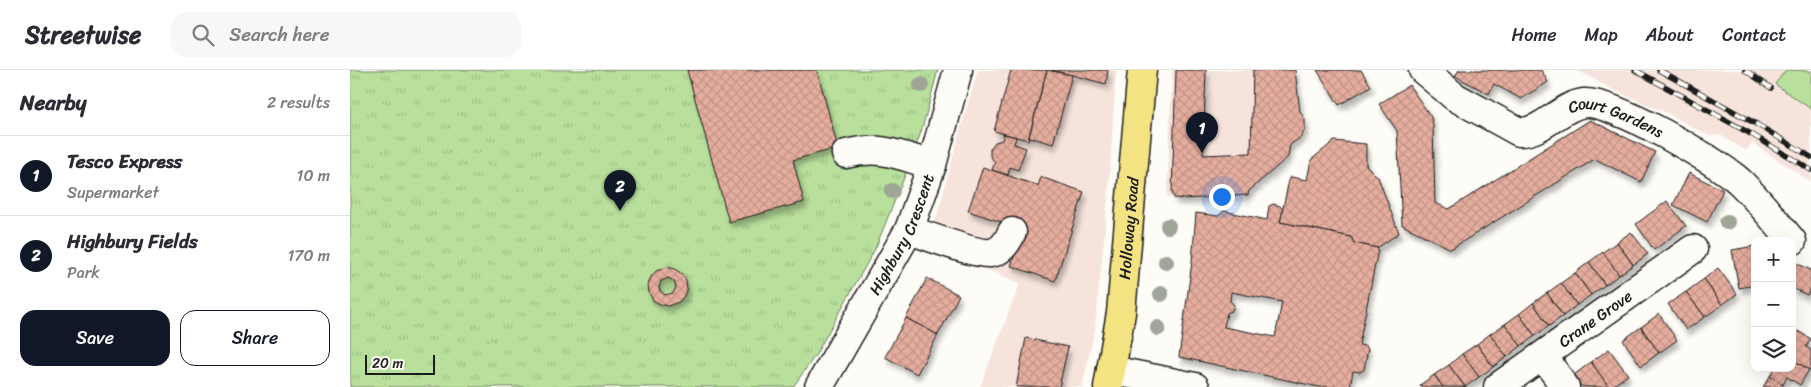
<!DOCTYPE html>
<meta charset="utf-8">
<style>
:root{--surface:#fff;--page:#f7f7f7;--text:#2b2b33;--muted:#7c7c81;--line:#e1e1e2;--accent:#111827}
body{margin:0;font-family:Sriracha,sans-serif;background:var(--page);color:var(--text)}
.controls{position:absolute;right:15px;bottom:15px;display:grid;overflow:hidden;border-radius:10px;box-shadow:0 5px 20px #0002}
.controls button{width:45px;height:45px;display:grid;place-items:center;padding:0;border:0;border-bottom:1px solid var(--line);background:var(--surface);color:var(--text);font:25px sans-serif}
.scale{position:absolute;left:15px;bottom:12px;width:70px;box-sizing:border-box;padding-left:5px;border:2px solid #1c1c1c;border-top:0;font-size:14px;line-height:18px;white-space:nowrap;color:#1c1c1c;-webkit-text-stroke:4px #fdfcf7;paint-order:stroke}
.you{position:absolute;left:871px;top:126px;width:18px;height:18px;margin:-12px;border:4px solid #fff;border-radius:50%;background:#1a73e8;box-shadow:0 0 0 8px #1a73e833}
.badge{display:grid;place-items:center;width:32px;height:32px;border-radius:50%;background:var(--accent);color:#fff;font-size:16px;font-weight:700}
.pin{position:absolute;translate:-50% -41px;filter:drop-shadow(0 1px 2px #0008)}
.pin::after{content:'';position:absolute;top:26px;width:18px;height:15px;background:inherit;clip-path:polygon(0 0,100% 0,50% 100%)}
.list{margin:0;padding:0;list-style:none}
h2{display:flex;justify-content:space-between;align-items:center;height:65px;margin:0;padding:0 20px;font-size:21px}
h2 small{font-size:16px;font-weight:400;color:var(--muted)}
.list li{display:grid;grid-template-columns:32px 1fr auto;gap:15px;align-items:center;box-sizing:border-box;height:80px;padding:0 20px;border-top:1px solid var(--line)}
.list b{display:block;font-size:19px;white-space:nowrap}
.list p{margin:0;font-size:16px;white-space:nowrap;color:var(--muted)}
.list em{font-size:16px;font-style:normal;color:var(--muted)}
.actions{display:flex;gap:10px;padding:15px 20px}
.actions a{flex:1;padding:11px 0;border:1px solid var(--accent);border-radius:15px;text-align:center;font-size:18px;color:var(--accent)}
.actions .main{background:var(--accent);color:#fff}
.icon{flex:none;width:28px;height:28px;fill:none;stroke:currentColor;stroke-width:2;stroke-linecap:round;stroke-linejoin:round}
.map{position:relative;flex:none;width:1461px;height:317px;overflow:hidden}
header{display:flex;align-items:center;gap:30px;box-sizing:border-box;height:70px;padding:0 25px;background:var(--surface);border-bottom:1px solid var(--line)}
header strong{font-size:24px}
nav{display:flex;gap:28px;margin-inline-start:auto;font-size:18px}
.search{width:350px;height:45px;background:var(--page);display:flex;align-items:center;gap:12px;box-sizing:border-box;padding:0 18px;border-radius:15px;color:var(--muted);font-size:19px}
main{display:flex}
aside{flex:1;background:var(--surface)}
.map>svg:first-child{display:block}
.built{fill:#f6e4dc}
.grass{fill:#b8df9b;stroke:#6a7e5c}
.park{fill:url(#park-tufts);stroke:#6a7e5c}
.building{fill:url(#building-cross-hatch);stroke:#1c1c1c;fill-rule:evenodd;filter:url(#shadow)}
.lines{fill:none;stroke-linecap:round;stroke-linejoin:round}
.minor-casing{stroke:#1c1c1c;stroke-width:31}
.highway-casing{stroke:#1c1c1c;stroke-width:31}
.minor{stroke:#fdfcf7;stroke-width:28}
.highway{stroke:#f4e382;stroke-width:28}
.rail-casing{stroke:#1c1c1c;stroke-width:5.5}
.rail{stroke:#fdfcf7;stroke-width:4;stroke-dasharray:11;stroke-linecap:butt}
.tree{fill:#a0a697}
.labels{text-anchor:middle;stroke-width:4.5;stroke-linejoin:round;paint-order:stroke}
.street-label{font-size:16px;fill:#1c1c1c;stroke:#fdfcf7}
</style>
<header>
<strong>Streetwise</strong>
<div class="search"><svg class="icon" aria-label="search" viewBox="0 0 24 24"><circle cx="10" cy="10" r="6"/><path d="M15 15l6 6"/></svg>Search here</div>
<nav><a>Home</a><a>Map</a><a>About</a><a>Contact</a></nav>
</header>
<main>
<aside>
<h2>Nearby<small>2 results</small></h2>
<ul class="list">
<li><span class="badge">1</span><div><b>Tesco Express</b><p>Supermarket</p></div><em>10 m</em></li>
<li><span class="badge">2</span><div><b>Highbury Fields</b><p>Park</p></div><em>170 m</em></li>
</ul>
<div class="actions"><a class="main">Save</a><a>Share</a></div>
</aside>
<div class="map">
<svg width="1461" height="317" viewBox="0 0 1461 317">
<defs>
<pattern id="park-tufts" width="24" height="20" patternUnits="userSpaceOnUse" patternTransform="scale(1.25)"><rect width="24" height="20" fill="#b8df9b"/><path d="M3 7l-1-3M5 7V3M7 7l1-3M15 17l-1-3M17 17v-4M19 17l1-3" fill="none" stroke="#9ebf85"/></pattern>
<pattern id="building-cross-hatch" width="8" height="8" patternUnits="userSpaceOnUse" patternTransform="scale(1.25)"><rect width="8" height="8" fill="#e5ad9e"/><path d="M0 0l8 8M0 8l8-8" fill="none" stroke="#c49488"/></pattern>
<filter id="shadow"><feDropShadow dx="3" dy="5.5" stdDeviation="2.5" flood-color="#0004"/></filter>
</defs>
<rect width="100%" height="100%" fill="#fdfcf7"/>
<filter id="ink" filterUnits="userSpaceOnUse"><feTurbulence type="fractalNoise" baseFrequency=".02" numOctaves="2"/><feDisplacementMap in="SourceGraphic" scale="10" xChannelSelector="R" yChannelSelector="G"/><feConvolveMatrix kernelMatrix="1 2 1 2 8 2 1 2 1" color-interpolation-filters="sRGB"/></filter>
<g filter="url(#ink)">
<g class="built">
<path d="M628,0H766L759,119L745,259L732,317H630L670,213L579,176L609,64Z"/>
<path d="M822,0H945L950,41L955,50V59L951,67L940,75L938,87L899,121L898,125L834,129L817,127Z"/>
<path d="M1227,0H1436L1425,14L1461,39V112L1402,73L1396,81L1370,65L1358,66L1319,44L1265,21Z"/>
</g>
<path class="grass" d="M1436,0L1461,1V39L1425,14Z"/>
<path class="park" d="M0,0H588L572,59L556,103L525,179L466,284L443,317H0Z"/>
<g class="building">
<path d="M337,0H467L488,78L443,90L454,132L379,152Z"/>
<path d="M661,0H697L678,70L644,61Z"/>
<path d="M697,0L722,5L703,74L679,67Z"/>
<path d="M701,0H758L756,14L722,5Z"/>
<path d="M826,0H856L853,85L901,83L903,0H945L950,41L955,50V59L951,67L940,75L938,87L899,121L898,125L834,129L824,128L822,122Z"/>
<path d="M967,0H1011L1021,16L989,35Z"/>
<path d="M1109,0H1191L1198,12L1171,29L1144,14L1139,24L1105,6Z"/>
<path d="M1059,15L1081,47L1083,54L1085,133L1099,139L1240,50L1305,82L1291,112L1245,89L1101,179L1052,155L1047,61L1029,34Z"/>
<path d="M654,64L666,67L664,74L676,78L668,100L660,97L658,105L642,100L645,92L640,86V79L645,72L652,70Z"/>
<path d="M984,71L1016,74V95L1028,107L1049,163L1027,178L1004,173L1001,167L930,152L939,110L941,107L957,110L961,90Z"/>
<path d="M633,97L688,116L691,107L734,122L705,211L661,196L673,159L618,141Z"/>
<path d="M1339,103L1373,120L1357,152L1323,135Z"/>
<path d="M1317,131L1336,156L1304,180L1286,154Z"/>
<path d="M923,134L930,136L933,139L930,152L1001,167L1004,173L1027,178L1028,180L1009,275L1016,276L1018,279L1014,300L1010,302L1003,301L1000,317H969L829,287L842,192L846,143L868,146L874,141L917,150L919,136ZM881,222L932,232L925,267L874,257L877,243L882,241L884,235L880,231Z"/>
<path d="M1281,162L1298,184L1283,195L1267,172Z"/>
<path d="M1267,172L1283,195L1269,205L1253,182Z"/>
<path d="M1405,176V215L1389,218L1382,180Z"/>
<path d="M1253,182L1269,205L1255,215L1239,192Z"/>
<path d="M1442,191L1461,200V218L1457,225L1442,218Z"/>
<path d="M1239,192L1255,215L1241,225L1225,203Z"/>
<path d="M317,197L325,199L332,204L336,210L337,218L334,226L329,232L318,236L310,234L303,230L299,223L298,215L301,207L306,201ZM318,208L324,211L326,218L323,223L315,225L310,221L309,217L311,211Z"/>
<path d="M1368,198L1387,224L1372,235L1354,209Z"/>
<path d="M1225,203L1241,225L1227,235L1211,213Z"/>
<path d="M577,208L609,225L588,265L556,248Z"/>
<path d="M1354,209L1372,235L1355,247L1336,222Z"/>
<path d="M1211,213L1227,235L1213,246L1197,223Z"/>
<path d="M1336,222L1355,247L1336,260L1318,234Z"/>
<path d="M1197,223L1213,246L1199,256L1183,233Z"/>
<path d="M1183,233L1199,256L1185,266L1169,244Z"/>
<path d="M1169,244L1185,266L1171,276L1155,254Z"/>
<path d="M1309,244L1327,270L1309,283L1291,257Z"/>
<path d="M556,248L588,265L567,304L535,287Z"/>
<path d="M1155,254L1171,276L1157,287L1140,264Z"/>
<path d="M1291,257L1309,283L1291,296L1273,270Z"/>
<path d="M1448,261L1461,269L1456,277L1461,280V297L1459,300L1442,289V271Z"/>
<path d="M1140,264L1157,287L1143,297L1127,274Z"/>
<path d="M676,268L718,277L709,317H666Z"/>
<path d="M1127,274L1143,297L1129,307L1112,284Z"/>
<path d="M1259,279L1278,305L1261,317H1259L1241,292Z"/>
<path d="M1112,284L1129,307L1115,317L1099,295Z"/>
<path d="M1442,289L1459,300L1450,315L1437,307L1433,315L1420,306L1425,298H1442Z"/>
<path d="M1241,292L1259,317H1232L1224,305Z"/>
<path d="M1099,295L1115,317H1093L1084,305Z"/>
<path d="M1084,305L1093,317H1072L1070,315Z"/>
<path d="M1420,306L1433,315L1431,317H1413Z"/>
</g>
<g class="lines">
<defs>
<g id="minor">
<path id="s1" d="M1073,0L1105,27L1169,62C1193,63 1210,36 1234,33C1262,30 1366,91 1389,111C1408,129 1425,151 1442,171"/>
<path d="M496,84C531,75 549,85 582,95"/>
<path d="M559,160C575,165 627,185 640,183C651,182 658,171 662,162"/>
<path d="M1193,286L1215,317"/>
<path d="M761,300L845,317"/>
<path id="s2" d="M469,317L559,160L582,95L608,0"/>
<path id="s3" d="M1148,317L1343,179"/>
</g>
<g id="highway">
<path id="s4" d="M758,317L771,243L792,0"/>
</g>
</defs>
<use href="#minor" class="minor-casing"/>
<use href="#highway" class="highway-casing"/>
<use href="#minor" class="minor"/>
<use href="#highway" class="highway"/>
<defs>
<g id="rail">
<path d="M1285,0L1401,64L1461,100"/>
<path d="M1309,0L1408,55L1461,87"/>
<path d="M1395,0L1421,18"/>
</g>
</defs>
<use href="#rail" class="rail-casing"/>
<use href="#rail" class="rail"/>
</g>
<g class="tree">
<circle cx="571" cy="15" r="8"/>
<circle cx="542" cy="121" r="8"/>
<circle cx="1377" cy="152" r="8"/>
<circle cx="818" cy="156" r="8"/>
<circle cx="816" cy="192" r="8"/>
<circle cx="811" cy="224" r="8"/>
<circle cx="808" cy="258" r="8"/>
</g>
</g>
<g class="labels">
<g class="street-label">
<text dy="6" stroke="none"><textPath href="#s1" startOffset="221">Court Gardens</textPath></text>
<text dy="6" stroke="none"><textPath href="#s4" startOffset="160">Holloway Road</textPath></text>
<text dy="6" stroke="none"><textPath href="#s2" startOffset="174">Highbury Crescent</textPath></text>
<text dy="6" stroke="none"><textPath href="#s3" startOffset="119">Crane Grove</textPath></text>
</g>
</g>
</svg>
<div class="controls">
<button>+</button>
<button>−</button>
<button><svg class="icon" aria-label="layers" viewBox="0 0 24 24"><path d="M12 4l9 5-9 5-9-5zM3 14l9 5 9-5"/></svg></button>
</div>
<div class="scale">20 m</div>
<div class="you"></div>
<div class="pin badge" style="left:852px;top:83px">1</div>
<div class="pin badge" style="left:270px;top:141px">2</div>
</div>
</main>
